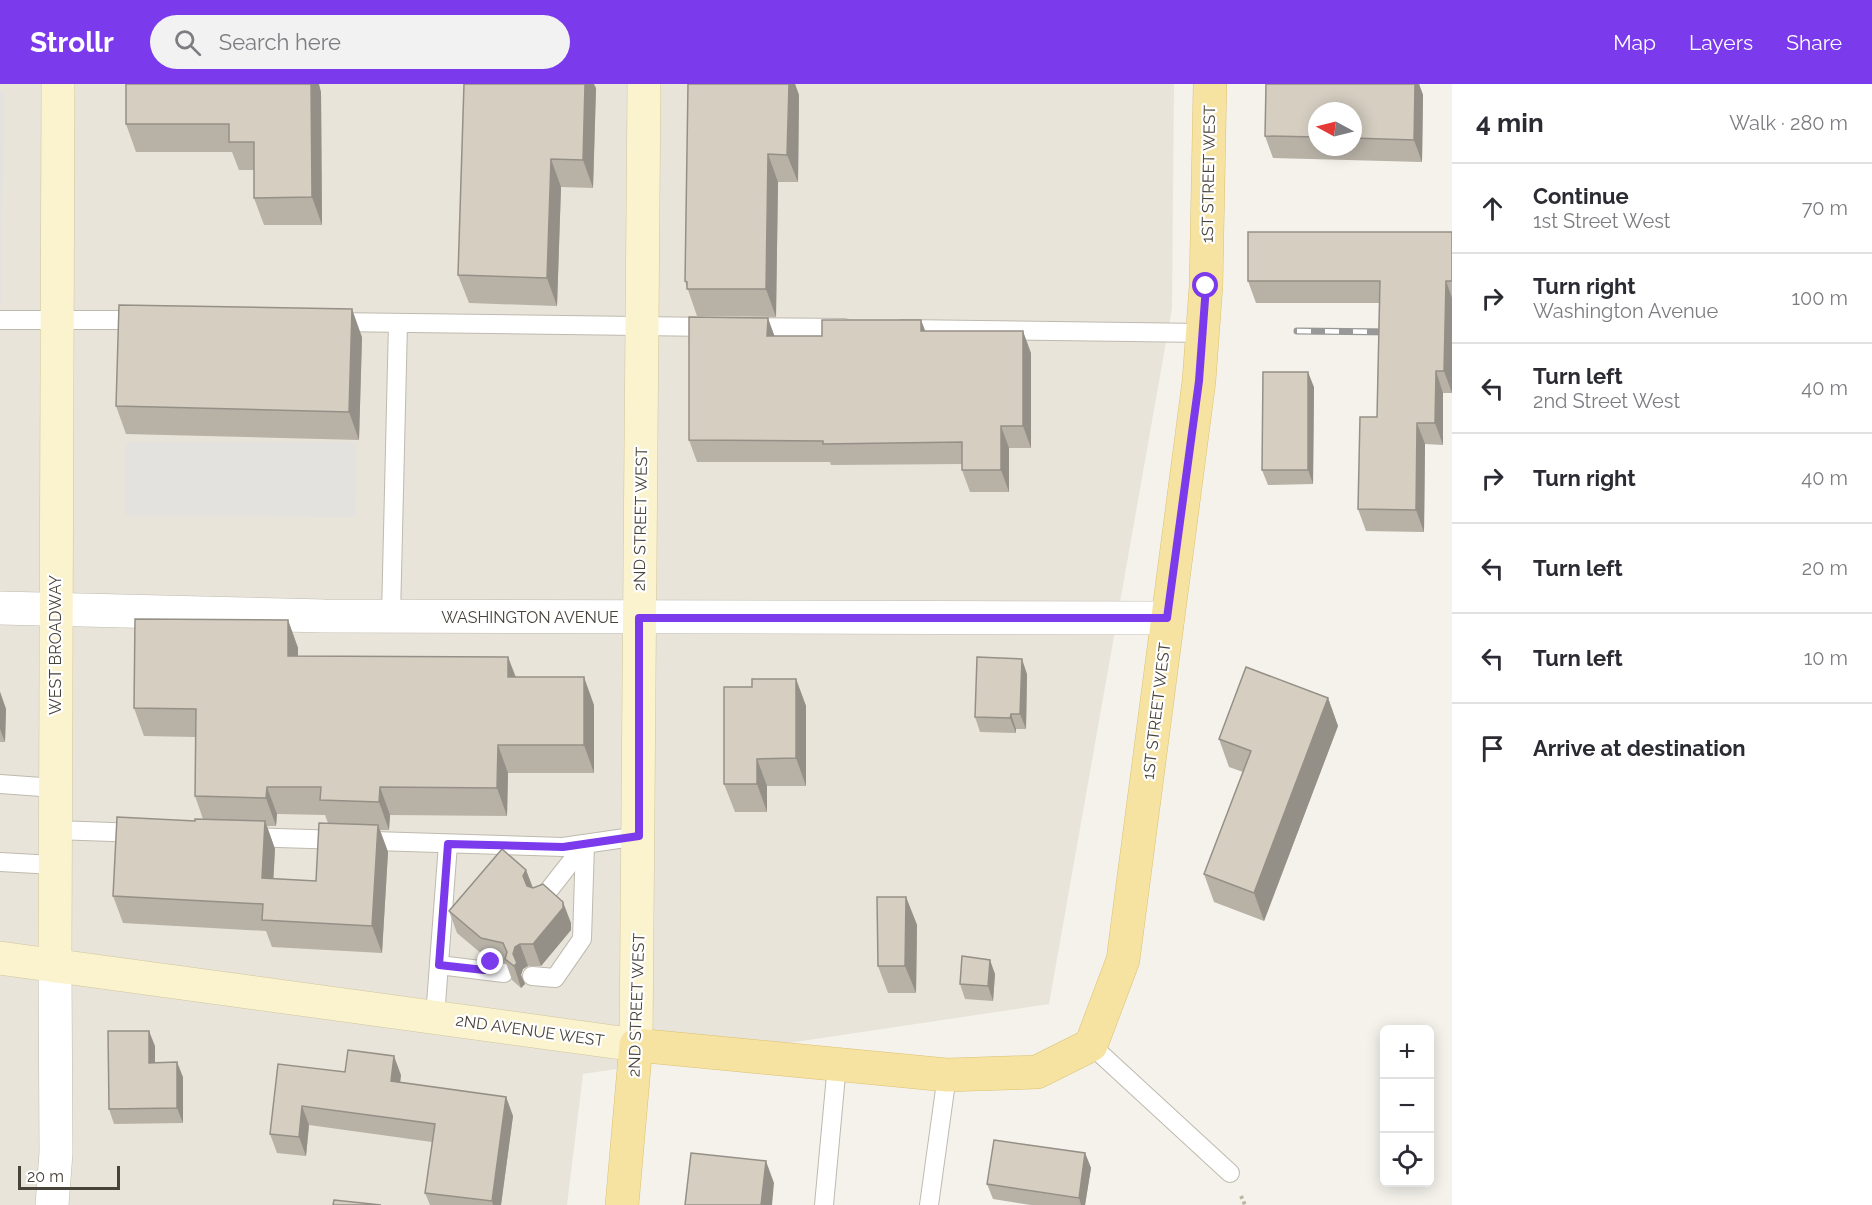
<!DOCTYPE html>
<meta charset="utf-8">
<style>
:root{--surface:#fff;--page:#f2f2f3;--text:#2b2b33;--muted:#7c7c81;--line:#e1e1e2;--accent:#7c3aed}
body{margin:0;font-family:Raleway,sans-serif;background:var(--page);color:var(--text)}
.controls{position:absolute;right:18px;bottom:18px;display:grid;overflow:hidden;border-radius:9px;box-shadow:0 3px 15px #0003}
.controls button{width:54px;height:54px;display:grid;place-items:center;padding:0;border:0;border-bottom:2px solid var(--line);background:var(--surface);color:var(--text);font:30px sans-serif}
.compass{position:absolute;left:1308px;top:18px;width:54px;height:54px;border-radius:50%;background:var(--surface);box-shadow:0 3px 15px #0003;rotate:277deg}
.scale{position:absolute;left:18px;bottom:15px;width:102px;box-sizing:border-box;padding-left:6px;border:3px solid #484339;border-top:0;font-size:16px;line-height:21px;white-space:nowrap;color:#484339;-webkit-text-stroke:4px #fff;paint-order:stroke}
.stop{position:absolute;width:18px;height:18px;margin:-14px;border:4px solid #7c3aed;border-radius:50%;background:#fff}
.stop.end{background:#7c3aed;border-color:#fff;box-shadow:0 2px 6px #0008}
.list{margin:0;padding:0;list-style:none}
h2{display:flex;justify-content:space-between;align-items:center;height:78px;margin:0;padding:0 24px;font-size:26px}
h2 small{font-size:20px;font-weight:400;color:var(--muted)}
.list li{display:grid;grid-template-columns:39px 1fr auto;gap:18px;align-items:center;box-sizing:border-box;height:90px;padding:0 24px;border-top:2px solid var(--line)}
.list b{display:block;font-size:22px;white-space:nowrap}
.list p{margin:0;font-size:20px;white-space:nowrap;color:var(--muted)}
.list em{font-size:20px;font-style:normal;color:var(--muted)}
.icon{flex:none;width:33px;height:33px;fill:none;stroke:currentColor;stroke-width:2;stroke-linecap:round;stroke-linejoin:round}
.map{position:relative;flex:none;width:1452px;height:1121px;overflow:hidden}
header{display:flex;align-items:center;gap:36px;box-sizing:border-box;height:84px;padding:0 30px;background:var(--accent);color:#fff}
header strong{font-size:28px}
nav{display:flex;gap:33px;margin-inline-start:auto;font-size:21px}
.search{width:420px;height:54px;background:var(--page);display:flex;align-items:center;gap:15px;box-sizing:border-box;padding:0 21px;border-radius:33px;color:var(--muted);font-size:22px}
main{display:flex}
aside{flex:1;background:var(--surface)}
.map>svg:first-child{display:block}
.residential{fill:#e8e4d9}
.parking{fill:#e3e2df}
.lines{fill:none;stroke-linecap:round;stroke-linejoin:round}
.lane-casing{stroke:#bfbaae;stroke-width:20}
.street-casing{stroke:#bfbaae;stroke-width:34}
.secondary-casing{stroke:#d0c69e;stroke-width:34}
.primary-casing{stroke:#dbc172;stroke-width:34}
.path{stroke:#c0b6a0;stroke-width:4;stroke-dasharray:3 3;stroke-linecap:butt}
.lane{stroke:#fff;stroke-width:18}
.street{stroke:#fff;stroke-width:33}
.secondary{stroke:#fbf2ce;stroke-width:33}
.primary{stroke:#f7e3a1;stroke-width:33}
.rail-casing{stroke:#989898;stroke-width:7}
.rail{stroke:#fff;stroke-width:4.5;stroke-dasharray:14;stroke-linecap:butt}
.wall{fill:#b7b1a6;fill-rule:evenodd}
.shaded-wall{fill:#959087}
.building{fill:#d5cec1;stroke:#959087;stroke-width:1.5}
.route{stroke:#7c3aed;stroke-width:8}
.labels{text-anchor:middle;stroke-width:4.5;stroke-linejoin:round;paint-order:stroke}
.street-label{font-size:16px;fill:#484339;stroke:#fff}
</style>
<header>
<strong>Strollr</strong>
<div class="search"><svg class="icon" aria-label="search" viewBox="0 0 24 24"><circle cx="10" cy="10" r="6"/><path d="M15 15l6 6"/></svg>Search here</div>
<nav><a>Map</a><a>Layers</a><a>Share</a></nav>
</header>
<main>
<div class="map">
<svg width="1452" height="1121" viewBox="0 0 1452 1121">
<rect width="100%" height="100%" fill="#f4f2eb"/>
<path class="residential" d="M0,0H1174L1172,224L1049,920L583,990L567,1121H0Z"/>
<g class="parking">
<path d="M0,7H4L1,219H0Z"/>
<path d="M125,358H356L355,433L125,432Z"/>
</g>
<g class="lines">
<defs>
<g id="lane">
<path d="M0,236H142"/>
<path d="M332,238L712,243"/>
<path d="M749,243L844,244"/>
<path d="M902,245L1204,249"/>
<path d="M391,532L398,239"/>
<path d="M0,700L55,704"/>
<path d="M55,746L140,749"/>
<path d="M246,753L563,763L639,752"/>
<path d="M0,778L54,781"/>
<path d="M542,815L585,760"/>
<path d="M439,881L504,889"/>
<path d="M532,892L555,894L582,855L585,760"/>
<path d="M435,933L448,760"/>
<path d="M1091,961L1230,1089"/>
<path d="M824,1121L837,980"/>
<path d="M929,1121L947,991"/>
</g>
<g id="street">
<path d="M0,524L324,532L1167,534"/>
<path d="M52,1121L56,1069L55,882"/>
</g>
<g id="secondary">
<path d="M0,874L636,961L644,0"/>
<path d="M55,882L58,0"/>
</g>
<path id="primary" d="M622,1121L636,961L947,991L1037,988L1091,961L1123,876L1199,297L1206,202L1210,0"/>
</defs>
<use href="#lane" class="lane-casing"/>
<use href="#street" class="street-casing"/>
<use href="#secondary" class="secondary-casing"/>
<use href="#primary" class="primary-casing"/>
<path class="path" d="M1241,1112L1245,1121"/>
<use href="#lane" class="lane"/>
<use href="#street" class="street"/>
<use href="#secondary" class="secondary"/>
<use href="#primary" class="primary"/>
<defs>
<path id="rail" d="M1297,247L1395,248"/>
</defs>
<use href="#rail" class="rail-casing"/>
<use href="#rail" class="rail"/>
</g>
<g class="wall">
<path d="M688,0H795L799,11L798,98H778L776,233L697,232L685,197Z"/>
<path d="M1266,0H1419L1423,11L1422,78L1273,74L1265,52ZM1317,27H1353V63H1317Z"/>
<path d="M596,4L593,104L561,103L557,222L469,219L458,191Z"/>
<path d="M321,8L322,141H264L254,114V86H239L232,68H136L126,40Z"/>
<path d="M1452,148V309H1443V361L1425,360L1424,448L1366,447L1358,425L1377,333L1379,219H1256L1248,197Z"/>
<path d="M921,236L925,247L1031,269V364H1009V408H970L962,386V380L831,381L830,378H697L689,356L774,252H822Z"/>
<path d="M362,253L359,356L126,350L116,322Z"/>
<path d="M1314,303L1313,400L1268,401L1262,386Z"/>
<path d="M288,536L298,564V572L508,573L516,593L594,621V689H508L507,732L390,731L389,746H380L388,768L382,869L272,863L266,847L123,839L113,812L195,737L203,735L195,712V653L144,652L134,624ZM277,730L325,731L328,739L316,797L273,795L275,765L267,742H276Z"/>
<path d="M1027,590L1026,645H1016V649L980,648L975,633Z"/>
<path d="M796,595L806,622V702H767V728H735L724,700L752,603Z"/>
<path d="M0,608L6,625L5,658H0Z"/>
<path d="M1328,614L1338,642L1264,837L1214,818L1204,790L1243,688L1229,683L1219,655Z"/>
<path d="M526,786L533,804L571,839V846L541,882H528L523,885L521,891L525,900L521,904L512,896L506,879L489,876L457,849L449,827Z"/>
<path d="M906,813L917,841L916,909H888L878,882Z"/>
<path d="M995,890L993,917L965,915L960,900Z"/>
<path d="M155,962V979L183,993V1039L114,1040L109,1025Z"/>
<path d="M345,988L401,991L400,998L506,1013L513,1032L501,1121H430L425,1109L432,1058L309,1041L306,1072L277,1069L270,1050Z"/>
<path d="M1085,1069L1091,1084L1085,1121H1031L993,1115L987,1100Z"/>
</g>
<g class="shaded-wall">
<path d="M311,0H319L321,8L322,141L312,113Z"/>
<path d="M585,0H594L596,4L593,104L583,76Z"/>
<path d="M789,0H795L799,11L798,98L787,71Z"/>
<path d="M1415,0H1419L1423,11L1422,78L1414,56Z"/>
<path d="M768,70L778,98L776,233L766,205Z"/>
<path d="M551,75L561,103L557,222L547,194Z"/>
<path d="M1446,197L1452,214V309L1444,287Z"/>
<path d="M352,225L362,253L359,356L349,328Z"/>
<path d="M768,234L776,256L767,252Z"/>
<path d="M921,236L929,257L921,247Z"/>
<path d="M1023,247L1031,269V364L1023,342Z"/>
<path d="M1436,287L1443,309V361L1435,339Z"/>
<path d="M1308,288L1314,303L1313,400L1308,386Z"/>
<path d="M1417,339L1425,360L1424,448L1416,426Z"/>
<path d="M1001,342L1009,364V408L1001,386Z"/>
<path d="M288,536L298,564V599L288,572Z"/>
<path d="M508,573L518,600L508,593Z"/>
<path d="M1022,575L1027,590L1026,645L1020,630Z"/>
<path d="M584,593L594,621V689L584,661Z"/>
<path d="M796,595L806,622V702L796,674Z"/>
<path d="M0,608L6,625L5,658L0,645Z"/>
<path d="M1328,614L1338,642L1264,837L1254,809Z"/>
<path d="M1011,630L1016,645V649L1010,634Z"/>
<path d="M498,661L508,689L507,732L497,704Z"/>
<path d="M757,675L767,702V728L757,700Z"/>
<path d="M267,703L277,730L276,742L266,714Z"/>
<path d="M380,703L390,731L389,746L379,718Z"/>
<path d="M265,737L275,765L272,821L262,794Z"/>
<path d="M378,741L388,768L382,869L372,842Z"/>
<path d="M526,786L534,807L531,814L523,792Z"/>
<path d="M906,813L917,841L916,909L905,882Z"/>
<path d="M563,818L571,839V846L541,882L533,860Z"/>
<path d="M520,860L528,882L523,885L521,891L525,900L521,904L514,882L513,870L515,863Z"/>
<path d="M990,876L995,890L993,917L988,902Z"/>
<path d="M149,947L155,962V994L149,979Z"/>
<path d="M394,972L401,991L398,1016L391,997Z"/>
<path d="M177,978L183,993V1039L177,1024Z"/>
<path d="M506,1013L513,1032L501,1121H493L492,1117Z"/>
<path d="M302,1022L309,1041L306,1072L299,1053Z"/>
<path d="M1085,1069L1091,1084L1085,1121H1081L1079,1114Z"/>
<path d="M766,1077L774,1099L772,1121H761Z"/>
</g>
<g class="building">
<path d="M126,0H311L312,113L254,114V58H229V40H126Z"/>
<path d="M464,0H585L583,76L551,75L547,194L458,191Z"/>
<path d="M688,0H789L787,71L768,70L766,205H687V198L685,197Z"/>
<path d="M1266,0H1415L1414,56L1353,54V27H1317V53L1265,52Z"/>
<path d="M1248,148H1452V197H1446L1444,287H1436L1435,339H1417L1416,426L1358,425L1360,333H1377L1380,197H1248Z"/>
<path d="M119,221L352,225L349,328L116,322Z"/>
<path d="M689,233L768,234L767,252H822V236H921V247H1023V342H1001V386H962V358L823,360V357L689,356Z"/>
<path d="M1263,288H1308V386H1262Z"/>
<path d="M135,535L288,536V572L508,573V593H584V661H498L497,704L380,703L379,718L320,716L321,703H267L266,714L195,712L196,625L134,624Z"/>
<path d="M977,573L1022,575L1020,630H1011L1010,634L975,633Z"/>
<path d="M1246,583L1328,614L1254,809L1204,790L1251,667L1219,655Z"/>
<path d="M752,595H796V674L757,675V700H724V603H752Z"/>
<path d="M117,733L195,737V735L265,737L262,794L316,797L319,739L378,741L372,842L262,836L263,820L113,812Z"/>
<path d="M502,765L526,786L523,792L527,802L533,804L543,800L563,818V824L533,860H520L515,863L513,870L517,879L514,882L505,875L507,868L503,859L481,854L449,827Z"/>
<path d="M877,813H906L905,882H878Z"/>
<path d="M962,872L990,876L988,902L960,900Z"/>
<path d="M108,947H149V979L177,978V1024L109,1025Z"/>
<path d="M348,966L394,972L391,997L506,1013L492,1117L425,1109L435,1040L302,1022L299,1053L270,1050L278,980L345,988Z"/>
<path d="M994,1056L1085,1069L1079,1114L987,1100Z"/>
<path d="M691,1069L766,1077L761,1121H685Z"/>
<path d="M334,1116L381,1121H333Z"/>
</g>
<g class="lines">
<path class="route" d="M491,878L484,886L439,881L448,760L563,763L639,752V534H1167L1199,297L1206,202"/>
</g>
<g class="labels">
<g class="street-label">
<text transform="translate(1208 90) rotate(-89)" y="6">1ST STREET WEST</text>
<text transform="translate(640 435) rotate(-89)" y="6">2ND STREET WEST</text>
<text x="530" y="539">WASHINGTON AVENUE</text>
<text transform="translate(55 561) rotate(-90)" y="6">WEST BROADWAY</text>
<text transform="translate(1156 627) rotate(-83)" y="6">1ST STREET WEST</text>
<text transform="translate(636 921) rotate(-88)" y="6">2ND STREET WEST</text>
<text transform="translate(530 946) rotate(8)" y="6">2ND AVENUE WEST</text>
</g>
</g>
</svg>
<div class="controls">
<button>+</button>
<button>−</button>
<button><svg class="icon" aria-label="locate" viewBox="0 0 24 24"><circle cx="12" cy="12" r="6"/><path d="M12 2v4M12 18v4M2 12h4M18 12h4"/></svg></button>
</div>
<svg class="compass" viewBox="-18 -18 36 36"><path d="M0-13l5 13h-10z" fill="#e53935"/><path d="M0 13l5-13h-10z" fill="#7c7c81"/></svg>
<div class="scale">20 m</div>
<div class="stop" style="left:1206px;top:202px"></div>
<div class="stop end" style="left:491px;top:878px"></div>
</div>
<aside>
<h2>4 min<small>Walk · 280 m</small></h2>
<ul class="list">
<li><svg class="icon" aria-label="ahead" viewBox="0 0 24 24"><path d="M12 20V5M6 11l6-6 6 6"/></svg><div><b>Continue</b><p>1st Street West</p></div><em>70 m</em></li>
<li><svg class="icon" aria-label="right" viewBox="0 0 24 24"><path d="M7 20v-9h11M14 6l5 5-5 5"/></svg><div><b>Turn right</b><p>Washington Avenue</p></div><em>100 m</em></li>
<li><svg class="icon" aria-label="left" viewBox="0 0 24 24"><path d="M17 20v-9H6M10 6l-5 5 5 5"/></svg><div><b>Turn left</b><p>2nd Street West</p></div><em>40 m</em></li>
<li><svg class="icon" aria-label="right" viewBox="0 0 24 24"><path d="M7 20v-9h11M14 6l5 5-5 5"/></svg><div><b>Turn right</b></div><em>40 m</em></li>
<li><svg class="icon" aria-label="left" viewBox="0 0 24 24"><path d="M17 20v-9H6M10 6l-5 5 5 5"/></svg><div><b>Turn left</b></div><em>20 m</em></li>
<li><svg class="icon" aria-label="left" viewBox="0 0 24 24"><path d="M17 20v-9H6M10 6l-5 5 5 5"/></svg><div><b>Turn left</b></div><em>10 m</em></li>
<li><svg class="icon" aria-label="arrive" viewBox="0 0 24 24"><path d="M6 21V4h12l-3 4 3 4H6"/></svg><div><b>Arrive at destination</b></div></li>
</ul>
</aside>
</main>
